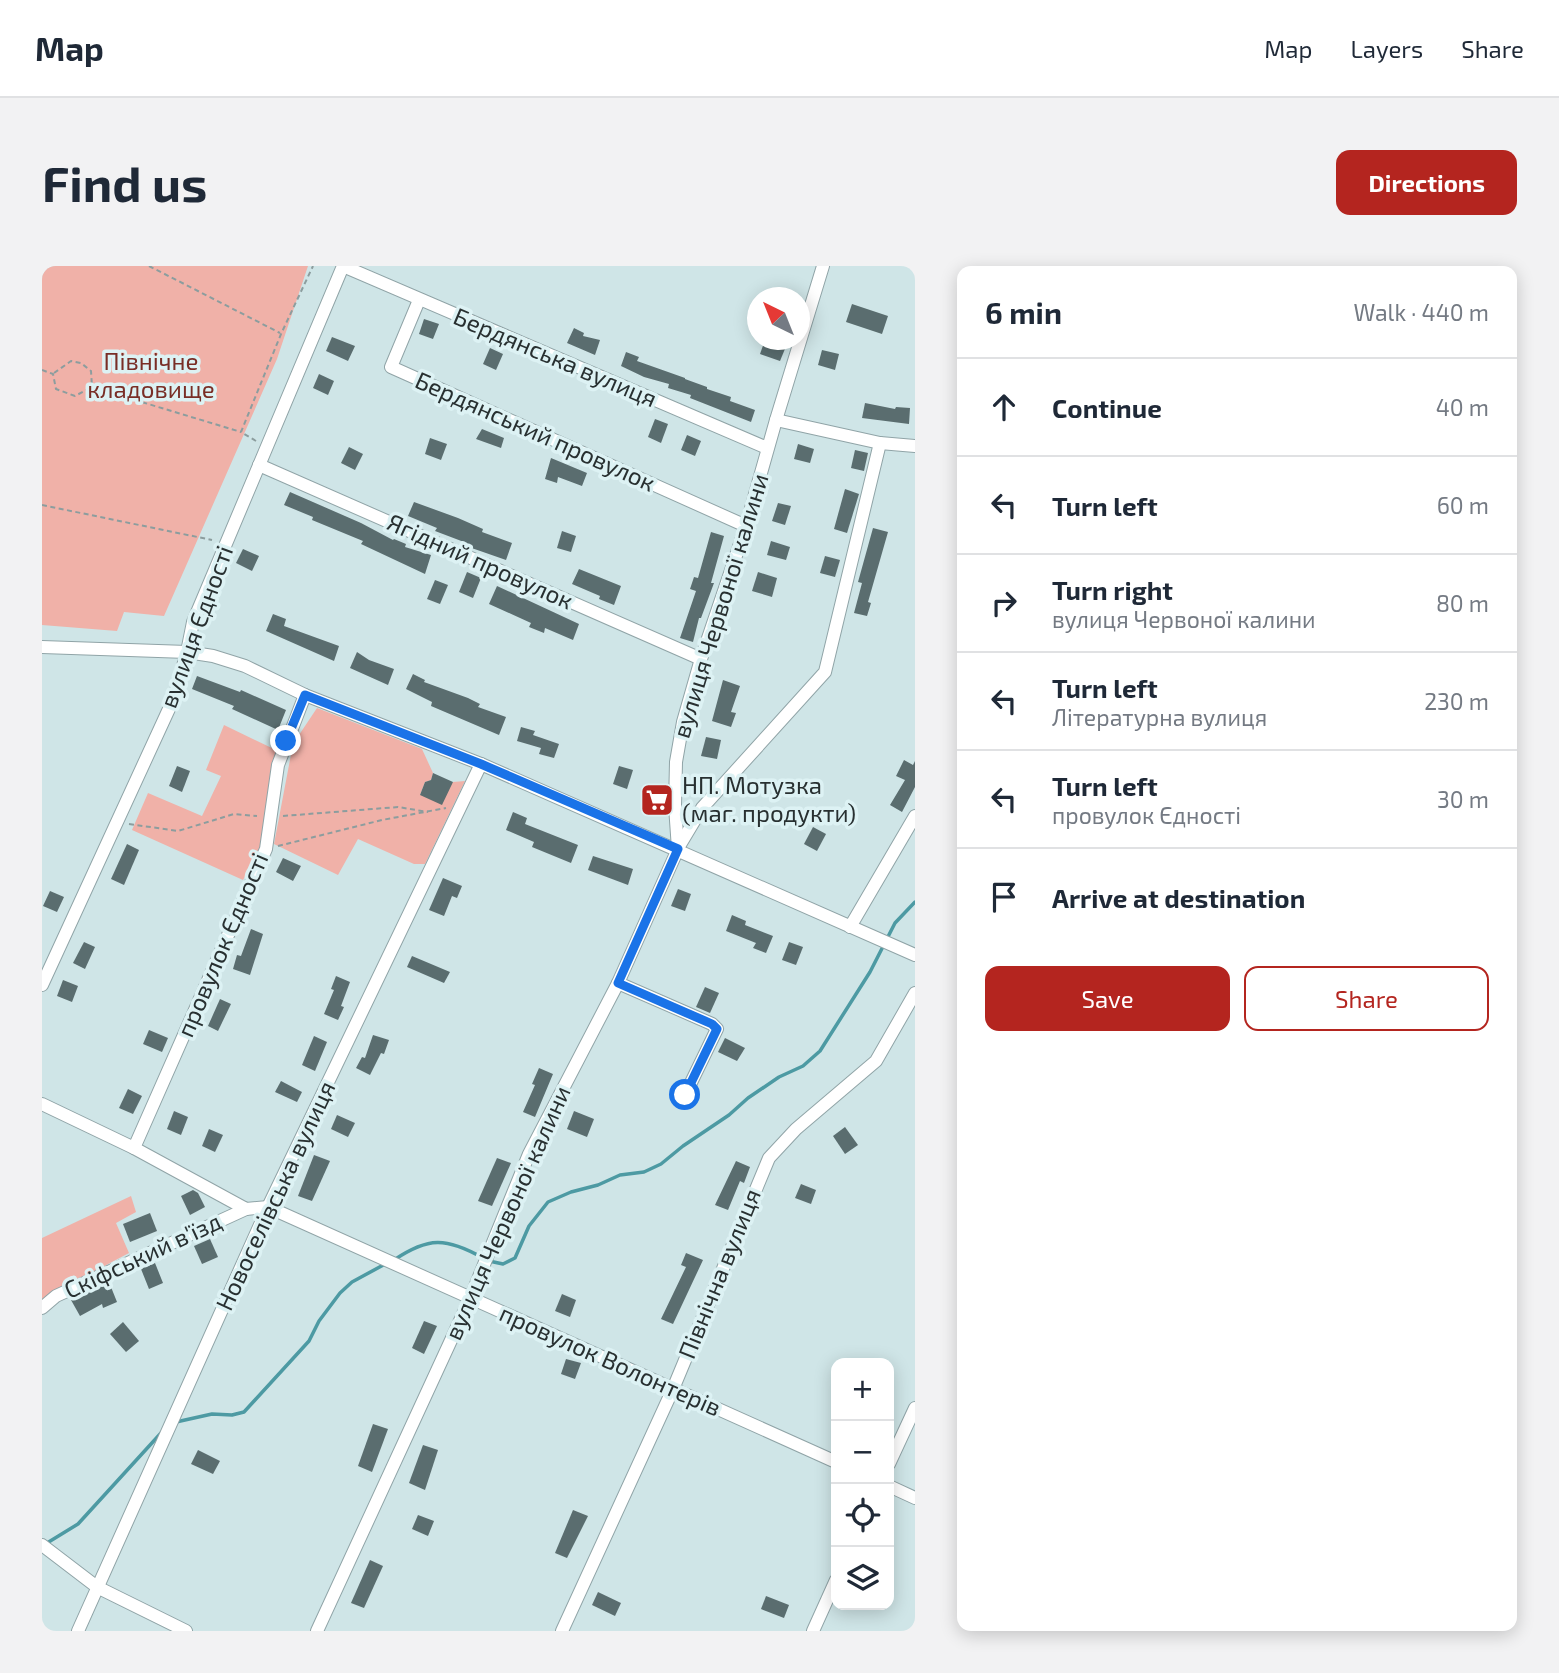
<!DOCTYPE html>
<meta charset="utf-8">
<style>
:root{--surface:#fff;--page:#f2f2f3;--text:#1f2937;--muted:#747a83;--line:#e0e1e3;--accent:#b4251f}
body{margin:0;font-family:"Exo 2",sans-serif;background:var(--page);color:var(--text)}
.controls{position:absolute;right:21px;bottom:21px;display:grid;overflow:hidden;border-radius:14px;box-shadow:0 4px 18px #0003}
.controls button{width:63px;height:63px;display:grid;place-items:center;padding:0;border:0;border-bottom:2px solid var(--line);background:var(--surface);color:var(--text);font:35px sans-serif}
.compass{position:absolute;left:705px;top:21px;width:63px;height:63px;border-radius:50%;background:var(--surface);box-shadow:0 4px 18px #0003;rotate:317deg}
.stop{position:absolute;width:21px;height:21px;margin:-16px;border:5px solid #1a73e8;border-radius:50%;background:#fff}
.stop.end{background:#1a73e8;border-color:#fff;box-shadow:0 2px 7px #0008}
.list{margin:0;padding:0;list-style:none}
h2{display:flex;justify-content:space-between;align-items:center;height:91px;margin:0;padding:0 28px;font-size:30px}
h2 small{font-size:23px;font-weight:400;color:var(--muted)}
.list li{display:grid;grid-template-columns:46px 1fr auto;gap:21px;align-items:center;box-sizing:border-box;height:98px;padding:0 28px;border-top:2px solid var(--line)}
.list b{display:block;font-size:26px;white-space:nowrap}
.list p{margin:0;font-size:23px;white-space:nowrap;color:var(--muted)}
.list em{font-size:23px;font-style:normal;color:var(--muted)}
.actions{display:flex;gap:14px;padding:21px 28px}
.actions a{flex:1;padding:16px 0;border:2px solid var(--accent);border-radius:14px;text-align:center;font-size:24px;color:var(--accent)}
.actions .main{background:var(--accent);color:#fff}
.icon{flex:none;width:38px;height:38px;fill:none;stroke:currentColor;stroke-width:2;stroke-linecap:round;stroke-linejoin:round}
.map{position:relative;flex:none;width:873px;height:1365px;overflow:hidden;border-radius:14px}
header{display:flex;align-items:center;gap:42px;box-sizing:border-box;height:98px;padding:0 35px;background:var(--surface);border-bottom:2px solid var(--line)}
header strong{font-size:33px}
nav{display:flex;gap:38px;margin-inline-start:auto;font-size:24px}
.intro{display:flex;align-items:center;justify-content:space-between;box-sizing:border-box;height:168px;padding:0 42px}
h1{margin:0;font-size:49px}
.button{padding:18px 32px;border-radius:14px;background:var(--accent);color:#fff;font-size:24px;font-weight:700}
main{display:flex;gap:42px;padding:0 42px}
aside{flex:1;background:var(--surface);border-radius:14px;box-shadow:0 4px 18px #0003}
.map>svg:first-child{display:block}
.green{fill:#f0b1a8}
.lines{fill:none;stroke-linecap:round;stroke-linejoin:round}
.stream{stroke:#4d9aa3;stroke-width:3.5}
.building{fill:#5a6d6f}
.minor-casing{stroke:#90a4a7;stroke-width:14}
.path{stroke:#8c9d9e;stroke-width:2;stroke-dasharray:5 3.5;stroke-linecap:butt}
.minor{stroke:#fff;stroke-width:12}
.route{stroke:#1a73e8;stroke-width:9}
.labels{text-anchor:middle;stroke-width:7;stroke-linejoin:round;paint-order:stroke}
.street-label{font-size:24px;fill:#283031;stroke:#ddf2f4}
.park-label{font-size:24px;fill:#792e26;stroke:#ddf2f4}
.poi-label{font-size:24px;fill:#283031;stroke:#ddf2f4;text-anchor:start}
</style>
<header>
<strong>Map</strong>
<nav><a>Map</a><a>Layers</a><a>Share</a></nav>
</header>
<div class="intro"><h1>Find us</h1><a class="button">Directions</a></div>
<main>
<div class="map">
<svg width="873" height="1365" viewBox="0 0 873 1365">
<rect width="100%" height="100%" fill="#cfe5e7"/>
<g class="green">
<path d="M0,0H266L235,93L122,350L82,346L75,365L0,359Z"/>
<path d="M275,442L380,483L391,507L389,514L383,516L378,529L411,516L423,515L383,598H372L316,573L296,609L232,578L251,478Z"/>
<path d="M182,459L234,484L220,579L201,614L90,564L106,527L160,550L179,510L164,504Z"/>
<path d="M89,930L94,946L74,957L87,987L0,1033V972Z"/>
</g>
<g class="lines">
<g class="stream">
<path d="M352,994C386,971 404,971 441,992"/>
<path d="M447,995L461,998L473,992L487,960L506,936L529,926L556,919L578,909L602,906L619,898L641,880L687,849L706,832L737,811L761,800L778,785L828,706L853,657L873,636"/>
<path d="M134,1156L170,1148L190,1149L202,1146L267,1075L277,1055L298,1027L310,1016L345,997"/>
<path d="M5,1277L36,1258L119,1167"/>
</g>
</g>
<g class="building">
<path d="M810,38L846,50L840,68L804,56Z"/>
<path d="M382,53L397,58L391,73L377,68Z"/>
<path d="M532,62L542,67L541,70L558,74L553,89L525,77Z"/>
<path d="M290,71L313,80L306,95L284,85Z"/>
<path d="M723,74H734L745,78L738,95L718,88Z"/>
<path d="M448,82L461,88L454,104L441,98Z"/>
<path d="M780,84L797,88L793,104L776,99Z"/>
<path d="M584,86L597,91L595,95L643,112V113L665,121V123L689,131L688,135L713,144L709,156L648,132L649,129L626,122L627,118L602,111L579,100Z"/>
<path d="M277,108L292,115L286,129L271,122Z"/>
<path d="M823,137L853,143L854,141L868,142L867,158L820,152Z"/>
<path d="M613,153L626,158L619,177L606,171Z"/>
<path d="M440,163L462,172L459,182L434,173Z"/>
<path d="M645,169L659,175L653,190L639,184Z"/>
<path d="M388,172L405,178L399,194L383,188Z"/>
<path d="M756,178L772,183L768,197L752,193Z"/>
<path d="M307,181L321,188L313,204L299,197Z"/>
<path d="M813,184L826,187L822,205L809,202Z"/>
<path d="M509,192L545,207L540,220L516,211L515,217L503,213Z"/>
<path d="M803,223L817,228L805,267L792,263Z"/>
<path d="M248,226L319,257L351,274L352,273L364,278L363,281L389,289L383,308L319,278L321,275L270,254L271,251L242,239Z"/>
<path d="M372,236L416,252L441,263L440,266L470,277L464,294L421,279L422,276L393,265L395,262L366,250Z"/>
<path d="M736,237L749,240L743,259L730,255Z"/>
<path d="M831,262L846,266L826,336L829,337L825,350L812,347L820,317L816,316Z"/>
<path d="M520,265L534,270L529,286L515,282Z"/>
<path d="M669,266L682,270L669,317H672L659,352H657L651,376L638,372L654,325L648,323L652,311L656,312Z"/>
<path d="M729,275L748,281L744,294L725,289Z"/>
<path d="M201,283L217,290L210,305L194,297Z"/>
<path d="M783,290L798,294L793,311L778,307Z"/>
<path d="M537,303L579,320L572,339L557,333L558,330L530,318Z"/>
<path d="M425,306L439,312L431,332L417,326Z"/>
<path d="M716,306L735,312L730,331L710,325Z"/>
<path d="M393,314L406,319L398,338L385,333Z"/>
<path d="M455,320L537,358L531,374L503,362L502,367L487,361L489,357L447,338Z"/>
<path d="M231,348L244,353L242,360L297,380L292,395L224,365Z"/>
<path d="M315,386L327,394L352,403L346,419L308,402Z"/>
<path d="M371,408L383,414L382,416L426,432L438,438L436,441L464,451L457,469L389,440L390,436L364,423Z"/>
<path d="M155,410L198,426L199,424L244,444L236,464L190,443L192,440L150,423Z"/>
<path d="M681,414L698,420L689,446L694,447L689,461L670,455Z"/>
<path d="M479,461L493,465L491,469L517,478L512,492L497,488L499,482L475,475Z"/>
<path d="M664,471L679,474L675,493L659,490Z"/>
<path d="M862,494L871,499L873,495V521L860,546L848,539L863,514L854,510Z"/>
<path d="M135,500L148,505L140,526L127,520Z"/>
<path d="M577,500L591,504L585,523L571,518Z"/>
<path d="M391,507L411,516L400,539L378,529L383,516L389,514Z"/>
<path d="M471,546L485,552L483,558L536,579L529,597L490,581L492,576L464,564Z"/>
<path d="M771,561L784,568L775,585L762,578Z"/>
<path d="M85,578L97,584L82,619L69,613Z"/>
<path d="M551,590L591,603L586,619L546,604Z"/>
<path d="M241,592L259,600L251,615L234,606Z"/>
<path d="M401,612L420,620L415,632L410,630L402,650L387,644Z"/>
<path d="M636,623L649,628L643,645L629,640Z"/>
<path d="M8,625L22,631L15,646L1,640Z"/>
<path d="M690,649L704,655L703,659L731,670L724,687L711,682L714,677L684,665Z"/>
<path d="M209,663L221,668L208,709L191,703L195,689L199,690Z"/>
<path d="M42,676L53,681L43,703L31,697Z"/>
<path d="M747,676L761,681L754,699L740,694Z"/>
<path d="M370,690L408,706L402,717L365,701Z"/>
<path d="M294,710L308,716L299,740L302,741L296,754L282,748L292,724L289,723Z"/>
<path d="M21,714L36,720L30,736L15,730Z"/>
<path d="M663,721L677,727L668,747L654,741Z"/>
<path d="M178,733L189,738L176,765L166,760Z"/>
<path d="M107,764L126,772L120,786L101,778Z"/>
<path d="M331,769L347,774L342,788L339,787L328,809L314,802L320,791L323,792Z"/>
<path d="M272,770L285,776L273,805L260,799Z"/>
<path d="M683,772L703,782L695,795L676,786Z"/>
<path d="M497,802L511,808L493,851L481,846L493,819L490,818Z"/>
<path d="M239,815L260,826L255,836L233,826Z"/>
<path d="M86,823L100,830L91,848L77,842Z"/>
<path d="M132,845L146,851L139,869L125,863Z"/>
<path d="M532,845L552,853L545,871L525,863Z"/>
<path d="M295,849L313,857L306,871L289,863Z"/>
<path d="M803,861L816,879L803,888L791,870Z"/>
<path d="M167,863L181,869L173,886L160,880Z"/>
<path d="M272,889L288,895L270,935L256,930Z"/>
<path d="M455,892L469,897L450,940L436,935Z"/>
<path d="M694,895L708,901L702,917L698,915L686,944L673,939Z"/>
<path d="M759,918L774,924L769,938L753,932Z"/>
<path d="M151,924L156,927L163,941L148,949L139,930Z"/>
<path d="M108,947L115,965L88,976L81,958Z"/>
<path d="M168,973L176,991L160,998L152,980Z"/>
<path d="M644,987L661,994L631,1058L619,1053L644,1001L639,999Z"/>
<path d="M113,997L121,1017L107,1023L99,1003Z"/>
<path d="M67,1016L75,1036L61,1042L60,1038L38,1050L29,1034Z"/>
<path d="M520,1028L534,1034L528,1051L513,1045Z"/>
<path d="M382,1055L395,1060L382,1088L370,1082Z"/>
<path d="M81,1056L97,1075L84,1086L68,1068Z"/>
<path d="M524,1093L539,1097L533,1113L519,1108Z"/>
<path d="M331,1158L346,1163L330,1206L316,1200Z"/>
<path d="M381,1179L396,1184L383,1224L367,1217Z"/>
<path d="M156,1184L178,1195L171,1208L149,1198Z"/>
<path d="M531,1244L546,1250L525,1292L513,1287Z"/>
<path d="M376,1249L392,1255L386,1270L370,1263Z"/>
<path d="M328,1294L341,1300L322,1342L309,1337Z"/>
<path d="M556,1326L579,1337L573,1350L550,1339Z"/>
<path d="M724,1330L747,1339L742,1352L719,1343Z"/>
</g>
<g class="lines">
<defs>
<g id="minor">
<path d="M301,0L725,182"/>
<path d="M377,34L349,101L704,260"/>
<path d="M734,154L838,177L873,180"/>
<path d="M217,199L659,393"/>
<path d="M0,381L145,386L171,390L203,400L263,429L439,498L873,689"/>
<path d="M636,582L660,542L783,406L838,177"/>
<path d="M808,661L873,550"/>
<path d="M576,717L670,758L675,763L643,829"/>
<path d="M0,719L132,432L145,386L151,356L301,0"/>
<path d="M0,838L92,882L204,943L226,941L794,1196"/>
<path d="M92,882L224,583L236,499L263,429"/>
<path d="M0,1042L14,1030L204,943"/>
<path d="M847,1198L873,1142"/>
<path d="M847,1220L873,1232"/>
<path d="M0,1279L55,1321L144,1365"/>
<path d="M36,1365L226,941L439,498"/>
<path d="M275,1365L428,1033L487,888L576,717L636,583L633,540L634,496L641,456L659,393L704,260L734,154L781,0"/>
<path d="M520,1365L631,1123L727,892L754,863L834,795L873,727"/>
<path d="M771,1365L794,1314"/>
</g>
</defs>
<use href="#minor" class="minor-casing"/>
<g class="path">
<path d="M107,0L238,67"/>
<path d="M0,104L11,108L14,123L33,130L50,121L199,166"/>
<path d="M12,107L29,95L39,97L49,105L50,121"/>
<path d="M214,175L199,166L239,68L271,0"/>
<path d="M0,239L170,274"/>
<path d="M241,550L356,541L386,546"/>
<path d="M87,558L136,565L192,548L215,550"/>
<path d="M236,580L340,554L404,542"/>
</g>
<use href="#minor" class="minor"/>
</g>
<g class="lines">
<path class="route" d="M244,475L263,429L439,498L636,583L576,717L670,758L675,763L643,829"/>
</g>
<defs>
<symbol id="supermarket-square" viewBox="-11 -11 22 22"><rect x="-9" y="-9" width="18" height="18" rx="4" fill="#b4251f" stroke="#ddf2f4"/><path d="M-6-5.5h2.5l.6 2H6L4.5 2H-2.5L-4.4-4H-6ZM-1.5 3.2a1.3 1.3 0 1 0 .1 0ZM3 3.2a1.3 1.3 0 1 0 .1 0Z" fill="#fff"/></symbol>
</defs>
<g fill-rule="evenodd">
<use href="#supermarket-square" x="596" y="515" width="38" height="38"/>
</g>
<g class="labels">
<g class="street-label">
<text transform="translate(513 92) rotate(23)" y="8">Бердянська вулиця</text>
<text transform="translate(493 166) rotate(24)" y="8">Бердянський провулок</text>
<text transform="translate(438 296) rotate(24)" y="8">Ягідний провулок</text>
<text transform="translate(679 340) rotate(-73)" y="8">вулиця Червоної калини</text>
<text transform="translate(155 361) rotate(-70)" y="8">вулиця Єдності</text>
<text transform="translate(181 679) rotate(-67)" y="8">провулок Єдності</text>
<text transform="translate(234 930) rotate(-65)" y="8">Новоселівська вулиця</text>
<text transform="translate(466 947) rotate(-66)" y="8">вулиця Червоної калини</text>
<text transform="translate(101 990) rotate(-25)" y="8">Скіфський в'їзд</text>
<text transform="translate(678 1008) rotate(-68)" y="8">Північна вулиця</text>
<text transform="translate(568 1095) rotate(24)" y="8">провулок Волонтерів</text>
</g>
<g class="park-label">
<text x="109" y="104">Північне<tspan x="109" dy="28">кладовище</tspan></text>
</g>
<g class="poi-label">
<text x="640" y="528">НП. Мотузка<tspan x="640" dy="28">(маг. продукти)</tspan></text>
</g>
</g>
</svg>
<div class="controls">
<button>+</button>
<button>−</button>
<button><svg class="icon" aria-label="locate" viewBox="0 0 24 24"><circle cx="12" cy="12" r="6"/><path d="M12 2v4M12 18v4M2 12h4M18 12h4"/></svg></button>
<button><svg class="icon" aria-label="layers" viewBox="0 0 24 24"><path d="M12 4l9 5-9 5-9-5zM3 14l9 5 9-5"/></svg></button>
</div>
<svg class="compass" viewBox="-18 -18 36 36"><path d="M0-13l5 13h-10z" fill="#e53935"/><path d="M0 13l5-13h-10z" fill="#747a83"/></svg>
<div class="stop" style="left:643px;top:829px"></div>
<div class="stop end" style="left:244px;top:475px"></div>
</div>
<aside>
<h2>6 min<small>Walk · 440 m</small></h2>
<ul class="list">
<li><svg class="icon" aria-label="ahead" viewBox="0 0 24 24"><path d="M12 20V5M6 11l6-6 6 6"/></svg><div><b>Continue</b></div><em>40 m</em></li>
<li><svg class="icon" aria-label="left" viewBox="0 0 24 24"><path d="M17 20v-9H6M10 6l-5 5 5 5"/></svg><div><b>Turn left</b></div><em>60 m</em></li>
<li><svg class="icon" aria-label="right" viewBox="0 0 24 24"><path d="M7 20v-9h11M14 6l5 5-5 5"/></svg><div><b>Turn right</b><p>вулиця Червоної калини</p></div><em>80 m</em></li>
<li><svg class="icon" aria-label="left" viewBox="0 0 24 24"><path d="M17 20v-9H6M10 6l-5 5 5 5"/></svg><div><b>Turn left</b><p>Літературна вулиця</p></div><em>230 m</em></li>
<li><svg class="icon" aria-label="left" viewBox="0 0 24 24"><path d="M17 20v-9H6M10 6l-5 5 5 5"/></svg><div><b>Turn left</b><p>провулок Єдності</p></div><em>30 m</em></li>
<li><svg class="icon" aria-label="arrive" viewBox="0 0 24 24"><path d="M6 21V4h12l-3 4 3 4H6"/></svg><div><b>Arrive at destination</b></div></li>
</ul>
<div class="actions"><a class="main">Save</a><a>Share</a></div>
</aside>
</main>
